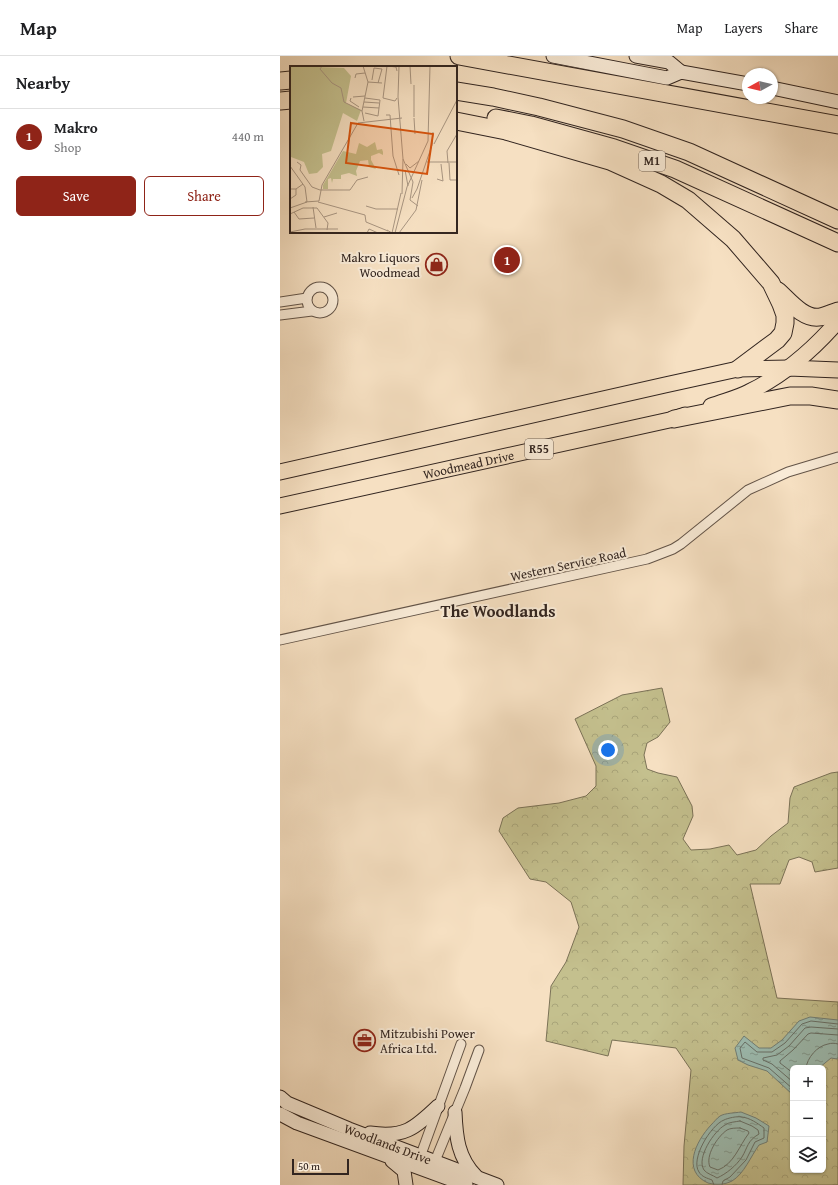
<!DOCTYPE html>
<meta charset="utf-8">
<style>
:root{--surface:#fff;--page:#f2f2f2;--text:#202124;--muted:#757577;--line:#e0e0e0;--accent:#8f2418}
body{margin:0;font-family:"Gentium Book Plus",serif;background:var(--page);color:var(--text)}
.controls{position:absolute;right:12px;bottom:12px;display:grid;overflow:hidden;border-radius:6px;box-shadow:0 1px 3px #0004}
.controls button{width:36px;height:36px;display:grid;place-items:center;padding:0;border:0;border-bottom:1px solid var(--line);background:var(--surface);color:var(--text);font:20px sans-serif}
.compass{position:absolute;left:462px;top:12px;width:36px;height:36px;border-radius:50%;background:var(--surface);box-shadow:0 1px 3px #0004;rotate:262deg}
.scale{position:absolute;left:12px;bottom:10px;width:57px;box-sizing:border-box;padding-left:4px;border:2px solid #322520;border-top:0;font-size:11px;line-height:14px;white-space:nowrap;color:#322520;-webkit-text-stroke:3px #f9ebd7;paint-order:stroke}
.you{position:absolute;left:328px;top:694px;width:14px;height:14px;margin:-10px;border:3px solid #fff;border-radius:50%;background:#1a73e8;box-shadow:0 0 0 6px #1a73e833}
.badge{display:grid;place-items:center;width:26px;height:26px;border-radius:50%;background:var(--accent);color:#fff;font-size:13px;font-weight:700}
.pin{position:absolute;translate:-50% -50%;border:2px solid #fff;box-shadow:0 1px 4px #0006}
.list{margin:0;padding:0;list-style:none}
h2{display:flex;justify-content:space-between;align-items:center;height:52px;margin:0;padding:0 16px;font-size:17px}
h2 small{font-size:13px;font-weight:400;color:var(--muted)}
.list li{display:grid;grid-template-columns:26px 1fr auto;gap:12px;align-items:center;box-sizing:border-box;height:56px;padding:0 16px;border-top:1px solid var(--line)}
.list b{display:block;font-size:15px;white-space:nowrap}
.list p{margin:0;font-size:13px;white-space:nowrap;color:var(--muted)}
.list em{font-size:13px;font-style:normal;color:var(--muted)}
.actions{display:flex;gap:8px;padding:12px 16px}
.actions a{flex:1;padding:9px 0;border:1px solid var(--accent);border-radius:6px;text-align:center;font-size:14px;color:var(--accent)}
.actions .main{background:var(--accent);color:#fff}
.icon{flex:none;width:22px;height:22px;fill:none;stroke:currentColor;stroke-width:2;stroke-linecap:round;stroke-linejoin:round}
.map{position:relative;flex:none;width:558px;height:1129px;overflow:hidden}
header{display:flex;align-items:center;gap:24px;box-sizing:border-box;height:56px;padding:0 20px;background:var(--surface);border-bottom:1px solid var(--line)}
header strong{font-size:19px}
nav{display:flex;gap:22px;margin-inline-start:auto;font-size:14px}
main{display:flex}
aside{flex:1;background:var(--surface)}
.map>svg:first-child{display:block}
.park{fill:url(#park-crowns);stroke:#7b7257;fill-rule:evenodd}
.water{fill:url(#water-ripples);stroke:#728078}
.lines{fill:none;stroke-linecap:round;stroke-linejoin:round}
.shore{stroke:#687169;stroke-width:1}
.street-casing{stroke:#635448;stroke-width:11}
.secondary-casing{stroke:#322520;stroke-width:15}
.primary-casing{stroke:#322520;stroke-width:17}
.highway-casing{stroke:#322520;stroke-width:19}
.street{stroke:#f9ebd7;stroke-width:9}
.secondary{stroke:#f9ebd7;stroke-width:13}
.primary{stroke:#f6e0c2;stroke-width:15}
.highway{stroke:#f6e0c2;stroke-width:17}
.labels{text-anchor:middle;stroke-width:4;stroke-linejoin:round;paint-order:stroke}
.shield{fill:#f9ebd7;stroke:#6e6057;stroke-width:1}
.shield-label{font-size:12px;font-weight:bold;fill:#322520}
.poi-label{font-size:13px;fill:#322520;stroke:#f9ebd7;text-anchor:end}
.street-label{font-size:13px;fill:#322520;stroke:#f9ebd7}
.district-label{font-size:17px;font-weight:bold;fill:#322520;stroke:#f9ebd7}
.inset-road{fill:none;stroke:#a89581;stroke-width:1}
.view{fill:#d6540e;fill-opacity:0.15;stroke:#d6540e;stroke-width:2}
.inset-edge{fill:none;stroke:#322520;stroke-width:2}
</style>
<header>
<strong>Map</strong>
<nav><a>Map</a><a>Layers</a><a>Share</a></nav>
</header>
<main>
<aside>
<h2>Nearby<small></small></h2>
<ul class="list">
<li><span class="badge">1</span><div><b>Makro</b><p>Shop</p></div><em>440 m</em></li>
</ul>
<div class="actions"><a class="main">Save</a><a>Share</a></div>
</aside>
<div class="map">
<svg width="558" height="1129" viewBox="0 0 558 1129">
<defs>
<pattern id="park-crowns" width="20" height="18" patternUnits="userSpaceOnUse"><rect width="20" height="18" fill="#c4c08e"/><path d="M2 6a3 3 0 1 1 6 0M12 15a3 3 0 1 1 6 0" fill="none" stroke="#a9a57a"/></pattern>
<pattern id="water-ripples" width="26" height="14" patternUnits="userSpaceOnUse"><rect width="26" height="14" fill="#9dbdb2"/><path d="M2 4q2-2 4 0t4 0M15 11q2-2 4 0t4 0" fill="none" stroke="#819990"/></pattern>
</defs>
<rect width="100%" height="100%" fill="#f6e0c2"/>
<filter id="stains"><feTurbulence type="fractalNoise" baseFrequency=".005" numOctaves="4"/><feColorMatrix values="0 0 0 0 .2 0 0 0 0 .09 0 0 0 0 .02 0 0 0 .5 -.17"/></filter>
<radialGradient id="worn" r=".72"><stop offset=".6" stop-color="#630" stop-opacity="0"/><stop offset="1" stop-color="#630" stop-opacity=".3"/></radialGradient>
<path class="park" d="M382,632L390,666L378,681L367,687L364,699L367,713L378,717L397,721L412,750L413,760L403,783L411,794L430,793L449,789L457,799L476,794L491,780L508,767L510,742L514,731L551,717L558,716V812L535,816L532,806L519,801L509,804L500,828H470L497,942L558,946V1129H403L404,1090L411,1014L396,992L332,984L328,1000L266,985L271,930L286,906L299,871L291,846L266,826L250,823L219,775L223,762L238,752L279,747L306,740L316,730V710L295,663L342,639ZM513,1012H543V1114H513Z"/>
<g class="water">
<path d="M530,961L558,964V1001L557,1003L551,1002L539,1012H513V1039L487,1015L468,1009L458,1004L455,992L464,980L479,992H491L502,984L519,965Z"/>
<path d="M461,1056L476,1062L489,1070L487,1086L479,1089C471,1100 464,1118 452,1125C444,1129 436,1129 428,1127C401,1115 416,1085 431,1069C434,1066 437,1062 440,1060C445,1057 455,1057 461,1056Z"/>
</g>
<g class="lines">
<g class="shore">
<path d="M526,1012C527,1002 537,990 548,988C551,987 555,987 558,988"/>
<path d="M513,1017L500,1007V1005L513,994L528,978L531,977L558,979"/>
<path d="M513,1026L492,1008L483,1004V1002L497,999L509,990L525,972L531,971L558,973"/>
<path d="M513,1033L489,1012L462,1002L460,992L465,986L477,996H492L505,987L522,968L531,965L558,968"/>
<path d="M460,1065L472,1070L478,1074L479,1078C467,1085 468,1091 462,1101C456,1110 446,1118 437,1122C433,1119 427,1118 424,1114C416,1102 434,1075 445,1069C449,1066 455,1066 460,1065Z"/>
<path d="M460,1072L468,1075L469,1077C459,1090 454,1108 438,1114L430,1111C425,1100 437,1081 447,1074C450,1072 456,1072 460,1072Z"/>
<path d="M434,1129L432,1124C427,1122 422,1121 419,1116C410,1103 431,1069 444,1064C448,1062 457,1060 462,1061C470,1062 477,1067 484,1072V1082L475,1086L466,1104L450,1121L443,1125L442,1129"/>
</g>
<defs>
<g id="street">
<circle cx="40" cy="244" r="13"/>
<path d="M0,246L27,242"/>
<path d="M0,259L32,255"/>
<path d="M0,584L367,503L393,493L401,488L468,434L508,416L558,401"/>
<path d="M139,1104L181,988"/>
<path d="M153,1110L185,1032L199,994"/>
</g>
<g id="secondary">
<path d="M273,0L387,22L401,16L468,28"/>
<path d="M356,0L389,6L401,16"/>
<path d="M492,32L558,46"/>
<path id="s1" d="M0,1041L7,1047L69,1073L217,1129"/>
<path d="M175,1056C176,1081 178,1102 196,1120"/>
<path d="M0,1058L17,1067L186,1129"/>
<path d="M90,1077C124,1082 134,1073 158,1050"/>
<path d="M112,1105L124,1115L126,1129"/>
</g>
<g id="primary">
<path d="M431,350C444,345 458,342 469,336C504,319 533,294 558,265"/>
<path d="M0,416L385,329L458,313L509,312L558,314"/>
<path id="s2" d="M0,450L394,363L405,359"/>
</g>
<g id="highway">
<path d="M179,0L558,69"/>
<path d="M0,25L11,24"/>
<path d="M176,35L213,41L259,51L343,73L409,96L558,164"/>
<path d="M0,45L11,44"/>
<path d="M216,62L251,69L334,92L395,113L558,187"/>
<path d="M176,65L226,75L330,105L381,128L408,144L453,183L491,227L501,248L505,259V267L503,277L497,284L458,313"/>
<path d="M498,235C509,245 524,264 540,261C546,260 552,257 558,255"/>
<path d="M394,363L510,340H531L558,344"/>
</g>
</defs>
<use href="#street" class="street-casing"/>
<use href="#secondary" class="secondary-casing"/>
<use href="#primary" class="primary-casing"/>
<use href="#highway" class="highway-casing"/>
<use href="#street" class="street"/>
<use href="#secondary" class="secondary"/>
<use href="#primary" class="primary"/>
<use href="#highway" class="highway"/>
</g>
<defs>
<symbol id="shop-ring" viewBox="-11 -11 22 22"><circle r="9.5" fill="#f9ebd7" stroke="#8f2418" stroke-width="1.5"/><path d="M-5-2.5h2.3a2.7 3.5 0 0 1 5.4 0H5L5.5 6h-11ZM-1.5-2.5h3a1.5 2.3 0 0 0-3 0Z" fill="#8f2418"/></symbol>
<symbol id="office-ring" viewBox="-11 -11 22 22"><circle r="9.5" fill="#f9ebd7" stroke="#8f2418" stroke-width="1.5"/><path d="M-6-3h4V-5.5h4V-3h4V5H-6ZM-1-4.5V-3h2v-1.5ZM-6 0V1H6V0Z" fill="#8f2418"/></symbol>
</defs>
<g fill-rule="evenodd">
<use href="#shop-ring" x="144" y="196" width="25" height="25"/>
<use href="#office-ring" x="72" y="972" width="25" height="25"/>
</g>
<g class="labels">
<g class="shield">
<rect x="359" y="95" width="26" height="20" rx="3"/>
<rect x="245" y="383" width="28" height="20" rx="3"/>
</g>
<g class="shield-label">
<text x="372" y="109">M1</text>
<text x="259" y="397">R55</text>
</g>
<g class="poi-label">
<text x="140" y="206">Makro Liquors<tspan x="140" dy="15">Woodmead</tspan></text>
<text x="100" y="982" text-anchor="start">Mitzubishi Power<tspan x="100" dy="15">Africa Ltd.</tspan></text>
</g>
<g class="street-label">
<text dy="5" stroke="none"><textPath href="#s2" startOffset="193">Woodmead Drive</textPath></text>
<text transform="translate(288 508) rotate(-12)" y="5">Western Service Road</text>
<text dy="5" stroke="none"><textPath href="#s1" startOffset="118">Woodlands Drive</textPath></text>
</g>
<g class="district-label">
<text x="218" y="561">The Woodlands</text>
</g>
</g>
<g transform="translate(10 10)">
<rect width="167" height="167" fill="#f6e0c2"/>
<path d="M0,0L54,2L61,10L56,37L71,44L67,55L53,47L41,85L32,88L33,101L27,107L19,108L14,96L1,91Z" fill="#c4c08e"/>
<path d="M85,76L87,84L92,83L93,86V89L89,87L81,90V94L86,103L79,101L78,94L70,95L66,105L67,110L59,107L51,109V113H43L42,117L41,112L38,113V123H33V119L53,85L66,88L69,77L77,81Z" fill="#c4c08e"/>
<path class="inset-road" d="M32,0L30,3L42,17L51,22L54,36L72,45M73,0L78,16L72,45L74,55M97,0L93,32L105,35L107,32M98,0L106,1L107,5M109,0L108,31L113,93L123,116L120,134L128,140M120,0L121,18M65,12L66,8L75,7M82,14L84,2L92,3L88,17M78,16L92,17M124,19V51M63,31L75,30M61,32L60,35L69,41M75,32L90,34L88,50L75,47M74,36L89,37M73,41L89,42M96,49H100L103,90L109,109M124,52L125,68M144,78L167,34M7,96L11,99L10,104L22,121L30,124H60L67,114L78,111M137,96H167M158,97L157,85L167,68M159,97L160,114H167M116,98L120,102L129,95M0,100L15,121L17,136M115,104L118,120M147,113L153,115L151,98M0,123H6L13,118M112,128L113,93M122,132L127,123L142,79L143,66M0,133L6,129V123M15,136L29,135L32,119L68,57L112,52M28,136L75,149L76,156M76,140L86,143H108M23,141L26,162M0,142L17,136M4,146L9,153L24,152M0,148L13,142H27L38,157L37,164M34,151L47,147M76,156L98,165M97,164L102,167L111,127M0,166L15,163H48M77,167L79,163L88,167M105,167L117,121L138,75L140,0M109,167L126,144L132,114"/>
<path class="view" d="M61,57L143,68L137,108L56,97Z"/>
<rect width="167" height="167" class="inset-edge"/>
</g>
<rect width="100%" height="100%" filter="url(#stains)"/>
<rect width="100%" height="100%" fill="url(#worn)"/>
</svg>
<div class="controls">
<button>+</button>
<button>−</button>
<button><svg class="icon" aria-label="layers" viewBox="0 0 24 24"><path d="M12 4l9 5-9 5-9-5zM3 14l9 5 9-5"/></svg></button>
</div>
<svg class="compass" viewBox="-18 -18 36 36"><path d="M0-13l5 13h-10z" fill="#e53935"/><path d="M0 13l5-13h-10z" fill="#757577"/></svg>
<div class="scale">50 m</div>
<div class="you"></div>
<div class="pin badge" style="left:227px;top:204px">1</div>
</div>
</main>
